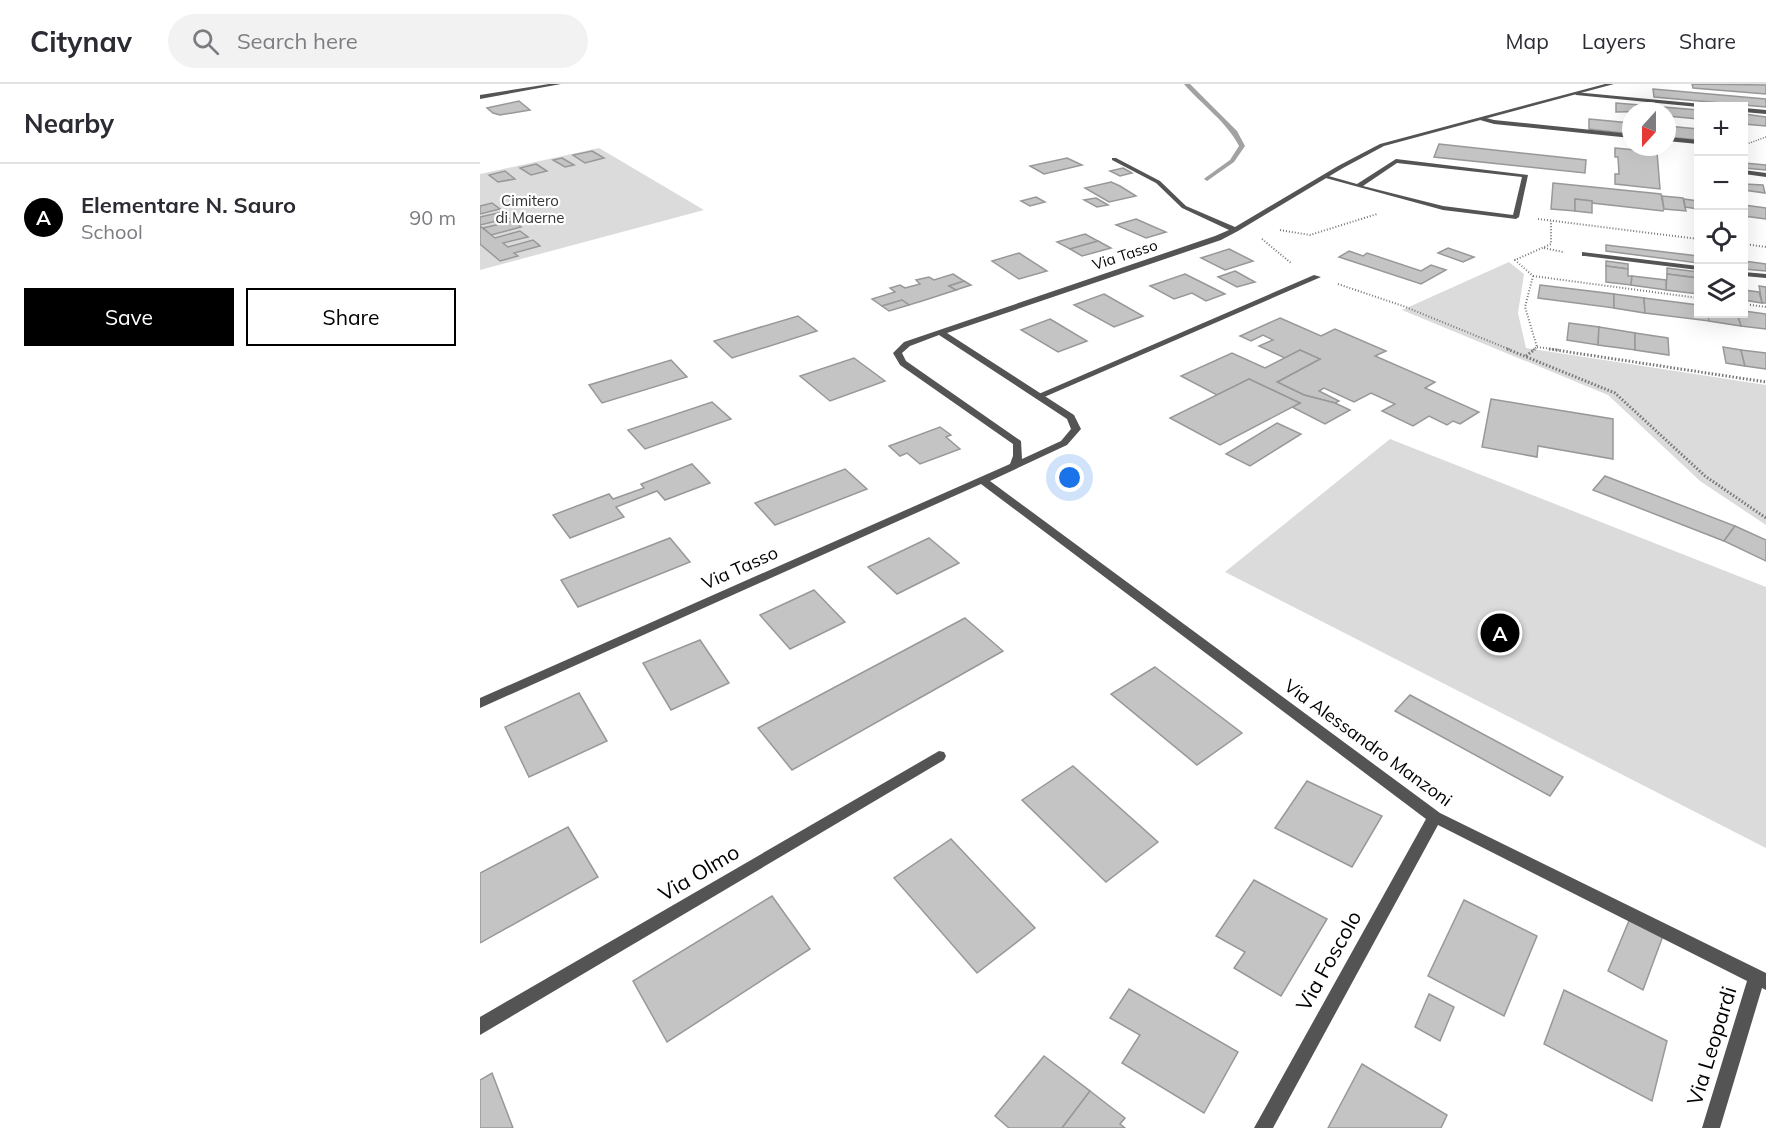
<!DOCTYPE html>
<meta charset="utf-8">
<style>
:root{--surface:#fff;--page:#f2f2f3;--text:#2b2b33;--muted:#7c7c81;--line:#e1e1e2;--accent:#000}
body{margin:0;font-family:Mulish,sans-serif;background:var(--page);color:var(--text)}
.controls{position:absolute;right:18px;top:18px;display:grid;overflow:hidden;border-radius:0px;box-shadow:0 6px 24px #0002}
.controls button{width:54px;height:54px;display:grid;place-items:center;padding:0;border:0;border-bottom:2px solid var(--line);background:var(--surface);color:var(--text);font:30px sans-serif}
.compass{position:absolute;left:1142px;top:18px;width:54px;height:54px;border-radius:50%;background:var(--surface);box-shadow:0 6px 24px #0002;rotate:201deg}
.you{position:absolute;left:590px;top:394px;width:21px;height:21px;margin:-15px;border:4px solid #fff;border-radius:50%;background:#1a73e8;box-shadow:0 0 0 9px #1a73e833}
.badge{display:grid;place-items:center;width:39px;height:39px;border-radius:50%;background:var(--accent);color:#fff;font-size:20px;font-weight:700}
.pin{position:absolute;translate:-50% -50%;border:3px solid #fff;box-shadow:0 2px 6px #0006}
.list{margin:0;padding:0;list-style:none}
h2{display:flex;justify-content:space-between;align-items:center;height:78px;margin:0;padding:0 24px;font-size:26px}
h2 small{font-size:20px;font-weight:400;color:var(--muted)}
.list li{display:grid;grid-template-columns:39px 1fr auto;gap:18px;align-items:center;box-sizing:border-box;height:108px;padding:0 24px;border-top:2px solid var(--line)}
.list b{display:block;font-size:22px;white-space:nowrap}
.list p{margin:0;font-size:20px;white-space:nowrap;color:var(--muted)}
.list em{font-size:20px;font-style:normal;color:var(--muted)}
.actions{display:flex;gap:12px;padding:18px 24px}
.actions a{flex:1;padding:14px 0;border:2px solid var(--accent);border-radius:0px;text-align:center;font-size:21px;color:var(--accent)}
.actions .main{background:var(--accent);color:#fff}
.icon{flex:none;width:33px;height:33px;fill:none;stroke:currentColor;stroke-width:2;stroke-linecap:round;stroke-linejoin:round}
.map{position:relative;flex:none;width:1286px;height:1044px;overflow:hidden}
header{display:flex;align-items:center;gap:36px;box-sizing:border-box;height:84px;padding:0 30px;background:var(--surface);border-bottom:2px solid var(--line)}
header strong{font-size:28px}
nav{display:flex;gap:33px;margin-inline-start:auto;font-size:21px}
.search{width:420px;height:54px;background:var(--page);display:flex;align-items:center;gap:15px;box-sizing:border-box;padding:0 21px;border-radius:33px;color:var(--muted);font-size:22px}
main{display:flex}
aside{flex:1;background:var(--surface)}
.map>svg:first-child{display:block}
.green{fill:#dbdbdb}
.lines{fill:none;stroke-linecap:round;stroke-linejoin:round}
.stream{fill:#a2a2a2;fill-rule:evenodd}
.building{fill:#c4c4c4;stroke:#989898;stroke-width:1.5}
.path-far2{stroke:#767676;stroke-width:1.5;stroke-dasharray:1 1.5;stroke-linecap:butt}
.path-far1{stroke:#767676;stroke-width:2;stroke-dasharray:1 2;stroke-linecap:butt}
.path{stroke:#767676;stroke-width:3;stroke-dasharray:1.5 2;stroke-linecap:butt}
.lane{fill:#545454;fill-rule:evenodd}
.street{fill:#545454;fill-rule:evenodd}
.labels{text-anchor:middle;stroke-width:4.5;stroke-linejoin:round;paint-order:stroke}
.far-park-label{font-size:15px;fill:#323232;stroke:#fff}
.far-street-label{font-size:15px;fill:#000;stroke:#fff}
.street-label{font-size:18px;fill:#000;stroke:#fff}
.near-street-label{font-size:21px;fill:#000;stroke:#fff}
</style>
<header>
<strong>Citynav</strong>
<div class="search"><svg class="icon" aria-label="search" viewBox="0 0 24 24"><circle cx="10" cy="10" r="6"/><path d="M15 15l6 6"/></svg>Search here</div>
<nav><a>Map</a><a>Layers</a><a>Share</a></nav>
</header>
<main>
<aside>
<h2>Nearby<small></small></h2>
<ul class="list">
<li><span class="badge">A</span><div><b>Elementare N. Sauro</b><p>School</p></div><em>90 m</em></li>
</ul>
<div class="actions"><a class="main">Save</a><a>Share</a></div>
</aside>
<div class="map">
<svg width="1286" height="1044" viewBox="0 0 1286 1044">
<rect width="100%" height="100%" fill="#fff"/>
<g class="green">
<path d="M119,64L224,126L0,186V90Z"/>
<path d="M1029,178L1044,190L1038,229L1046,264L1286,301V441L1220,397L1128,311L922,226Z"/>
<path d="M910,355L1286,503V764L745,488Z"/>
</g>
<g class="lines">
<path class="stream" d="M704,0H710L757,47L765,62L754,78L727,97L724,95L725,94L750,76L759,62C747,38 722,21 704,0Z"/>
</g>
<g class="building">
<path d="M1212,0L1286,1V10L1213,4Z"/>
<path d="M1173,5L1286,15V23L1174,13Z"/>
<path d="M39,17L50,26L20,31L13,29L7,24Z"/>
<path d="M1136,19L1218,26V35L1187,32V27L1136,28Z"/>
<path d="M1264,30L1286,33V42L1264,40Z"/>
<path d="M1109,35L1151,39V50L1109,45Z"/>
<path d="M1187,42L1218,45V56L1187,53Z"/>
<path d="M959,60L1106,76L1105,89L954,73Z"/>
<path d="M1135,64L1177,68L1180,105L1135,100V90H1139L1138,73H1135Z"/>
<path d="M112,67L124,74L105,79L93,71Z"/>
<path d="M82,74L94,81L85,83L73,76Z"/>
<path d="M587,74L602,81L564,90L550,82Z"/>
<path d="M1264,79L1286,81V86L1264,84Z"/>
<path d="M56,80L67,87L51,91L40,84Z"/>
<path d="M643,84L652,89L640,92L630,87Z"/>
<path d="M25,87L35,95L18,98L9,91Z"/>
<path d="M631,98L640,102L656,112L629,118L605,104Z"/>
<path d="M1073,99L1181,110L1184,125L1183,127L1112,119V117L1095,115V127L1071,125Z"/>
<path d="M1264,100L1283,101L1285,109L1264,106Z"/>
<path d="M1182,112L1203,114L1206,127L1184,125Z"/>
<path d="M556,113L565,118L550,122L541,117Z"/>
<path d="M616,114L628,121L617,123L604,116Z"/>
<path d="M1095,115L1112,117V129L1095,127Z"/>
<path d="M1204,115L1218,117V125L1205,123Z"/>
<path d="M12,119L20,125L0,130V122Z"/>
<path d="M1264,121L1286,124V135L1264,132Z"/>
<path d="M22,128L29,134L0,141V133Z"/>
<path d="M656,135L686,148L666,154L636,141Z"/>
<path d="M33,137L41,143L11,151L3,144Z"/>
<path d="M0,142L15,154L40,147L48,153L23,159L28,163L53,156L60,162L34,169L38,172L20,177L0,160Z"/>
<path d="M605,150L618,157L590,165L577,158Z"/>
<path d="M618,157L631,164L602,172L590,165Z"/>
<path d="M1126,161L1218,172V179L1126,167Z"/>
<path d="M968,164L994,173L983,178L958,169Z"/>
<path d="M749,165L773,177L745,186L721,174Z"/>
<path d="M869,167L883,172L887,169L941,187L951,181L966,186L941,200L859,173Z"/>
<path d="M539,169L567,187L539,195L512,177Z"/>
<path d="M1126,177L1148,180V185L1126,182Z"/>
<path d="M1264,177L1286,180V187L1264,185Z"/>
<path d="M1126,182L1148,185V192H1152L1151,201L1126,198Z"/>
<path d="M1187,184L1218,188V194L1187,190Z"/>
<path d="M755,187L775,198L757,203L738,193Z"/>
<path d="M473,190L484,197L469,202L476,206L442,217L429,221L422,216L402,222L392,215L415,208L410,204L420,201L425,204L440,200L436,196L449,193L454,196Z"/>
<path d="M705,190L745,210L726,217L712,209L694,215L670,202Z"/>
<path d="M1187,190L1218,194V210L1186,206Z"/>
<path d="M1152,192L1186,196V206L1151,201Z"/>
<path d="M484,197L491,201L476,206L469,202Z"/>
<path d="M1060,201L1134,210V224L1058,214Z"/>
<path d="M1279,202L1286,203V219H1282Z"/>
<path d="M1264,206L1279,208L1282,219L1264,216Z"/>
<path d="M624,210L663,232L634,243L594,221Z"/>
<path d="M1134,210L1164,214L1165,229L1134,224Z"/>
<path d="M1164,214L1218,221V230H1228L1229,237L1165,229Z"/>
<path d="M422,216L429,221L409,227L402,222Z"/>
<path d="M1264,227L1286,230V245L1261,242L1257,230H1264Z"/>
<path d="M1228,230H1257L1261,242L1229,237Z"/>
<path d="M318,232L337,247L252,274L234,257Z"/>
<path d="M800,234L841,252L855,245L906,267L895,272L955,298L945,304L999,328L980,340L973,337L967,341L949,332L933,342L902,327L915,320L891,309L874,318L844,304L839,307L859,317L855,319L824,311L797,298L840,275L820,266L805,274L779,262L793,256L783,251L771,257L760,252Z"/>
<path d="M570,235L607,257L578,268L541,246Z"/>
<path d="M1089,239L1119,243L1118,261L1087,256Z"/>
<path d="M1119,243L1155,249V266L1118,261Z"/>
<path d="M1155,249L1188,254L1189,271L1155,266Z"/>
<path d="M1243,263L1261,266L1265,282L1246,279Z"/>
<path d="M820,266L840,275L797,298L824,311L855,319L870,326L845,340L812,323L820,319L769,295L737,311L701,292L752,269L785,284Z"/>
<path d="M1261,266L1286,269V285L1265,282Z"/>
<path d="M374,274L405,297L350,317L320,292Z"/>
<path d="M191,276L207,293L122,319L109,301Z"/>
<path d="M769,295L820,319L740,361L690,334Z"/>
<path d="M1011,315L1133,335V375L1058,362L1057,373L1002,363Z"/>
<path d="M232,318L251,335L165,365L148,346Z"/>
<path d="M797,339L821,350L770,382L746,370Z"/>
<path d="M460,343L471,351L466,353L480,365L440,380L427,369L420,372L409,362Z"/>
<path d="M212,380L230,399L185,416L177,407L136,423L144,433L90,454L73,431L129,410L133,415L164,404L161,400Z"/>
<path d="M365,385L387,405L295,441L275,419Z"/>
<path d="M1125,392L1255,442L1244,457L1113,406Z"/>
<path d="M1255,442L1286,456V477L1244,457Z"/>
<path d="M190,454L210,478L98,523L81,496Z"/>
<path d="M449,454L479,479L417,510L388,483Z"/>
<path d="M334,506L365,538L310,565L280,531Z"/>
<path d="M485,534L523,567L312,686L278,644Z"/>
<path d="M220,556L249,599L191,626L163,579Z"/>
<path d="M675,583L762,649L717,681L631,610Z"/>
<path d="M99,609L127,657L49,693L25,643Z"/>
<path d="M930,611L1083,693L1070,712L915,627Z"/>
<path d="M593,682L678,758L626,798L542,716Z"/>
<path d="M827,697L902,732L872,783L795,744Z"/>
<path d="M88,743L118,793L0,859V789Z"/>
<path d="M471,755L555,844L497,889L414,794Z"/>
<path d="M774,796L847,835L801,912L754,884L765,868L736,852Z"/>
<path d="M292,812L330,865L187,958L153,897Z"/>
<path d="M984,816L1057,852L1024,932L948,892Z"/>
<path d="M1151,832L1184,849L1163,906L1128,887Z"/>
<path d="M649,905L758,968L724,1029L642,979L660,951L630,934Z"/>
<path d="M1084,906L1187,957L1172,1017L1064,960Z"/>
<path d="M949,910L974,923L960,957L935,943Z"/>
<path d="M564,972L610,1007L582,1044H529L515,1032Z"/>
<path d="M882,980L967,1031L961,1044H848Z"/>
<path d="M12,989L33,1044H0V996Z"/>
<path d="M610,1007L645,1034L640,1040L645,1044H582Z"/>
</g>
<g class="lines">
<path class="path-far2" d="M1264,61L1286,53"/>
<g class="path-far1">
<path d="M1058,135L1218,155"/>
<path d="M800,146L830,151L897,130"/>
<path d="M782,155L811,179"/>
<path d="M1264,160L1286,163"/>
<path d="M1064,164L1083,168"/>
<path d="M1053,192L1218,214"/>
<path d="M858,200L923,222L1031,266"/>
<path d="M1264,220L1286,223"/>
<path d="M1057,263L1079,266"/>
<path d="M1053,266L1057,263L1045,223L1053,192L1035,176L1071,160V137"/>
</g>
<g class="path">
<path d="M1027,265L1135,309L1225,392L1286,434"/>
<path d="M1069,265L1286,298"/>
<path d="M1046,272L1055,265"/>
</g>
<g class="lane">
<path d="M1094,8L1222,20L1225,22L1218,23L1096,11Z"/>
<path d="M1264,24L1286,26V30L1264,28Z"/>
<path d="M1002,33L1014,36L1151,50V54L1014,40L1000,36Z"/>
<path d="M1187,53L1218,56V60L1187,57Z"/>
<path d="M916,75L1048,91L1039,133L1036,135L963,126L842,93L845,91L877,100ZM917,79L1042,93L1033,131L963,122L883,102Z"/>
<path d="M1102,168L1218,182V186L1105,172H1102Z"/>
<path d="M1264,188L1286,190V194L1264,192Z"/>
<path d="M834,191L841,193L562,314L559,315L554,312Z"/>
</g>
<g class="street">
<path d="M69,0H81L0,15V11Z"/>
<path d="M1125,0H1134L904,62L863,84L758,147L741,156L467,249L594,331L601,345L587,361L510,397L960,729L1286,889V906L1282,904L1240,1044H1222L1267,897L958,741L793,1044H774L946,735L501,400L0,624V614L530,380L533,372V360L420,281L413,269L424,258L735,152L749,146L702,124L676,99L632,76V74H636L680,97L706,122L755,143L858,82L900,60ZM459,251L587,335L591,345L581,357L542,375L541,357L426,277L422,269L430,262Z"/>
<path d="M1264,86L1286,89V93L1264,90Z"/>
<path d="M459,667L464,668L466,672L464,676L0,951V933Z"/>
</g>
</g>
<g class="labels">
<g class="far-park-label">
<text x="50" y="122">Cimitero<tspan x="50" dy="17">di Maerne</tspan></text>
</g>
<g class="far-street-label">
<text transform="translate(645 171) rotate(-18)" y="5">Via Tasso</text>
</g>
<g class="street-label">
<text transform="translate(260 484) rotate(-24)" y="6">Via Tasso</text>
<text transform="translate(888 659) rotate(36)" y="6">Via Alessandro Manzoni</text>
</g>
<g class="near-street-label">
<text transform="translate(219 789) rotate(-31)" y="7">Via Olmo</text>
<text transform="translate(849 877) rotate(-61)" y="7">Via Foscolo</text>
<text transform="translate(1232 962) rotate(-73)" y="7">Via Leopardi</text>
</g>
</g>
</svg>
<div class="controls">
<button>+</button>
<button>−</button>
<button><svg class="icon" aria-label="locate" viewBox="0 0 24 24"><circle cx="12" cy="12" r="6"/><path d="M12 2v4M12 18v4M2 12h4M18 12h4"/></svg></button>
<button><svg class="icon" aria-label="layers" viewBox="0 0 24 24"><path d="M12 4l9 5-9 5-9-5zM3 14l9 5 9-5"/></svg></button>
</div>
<svg class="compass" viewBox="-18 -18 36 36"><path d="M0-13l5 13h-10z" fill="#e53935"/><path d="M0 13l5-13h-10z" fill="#7c7c81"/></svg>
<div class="you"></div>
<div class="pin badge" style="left:1020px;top:549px">A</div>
</div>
</main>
